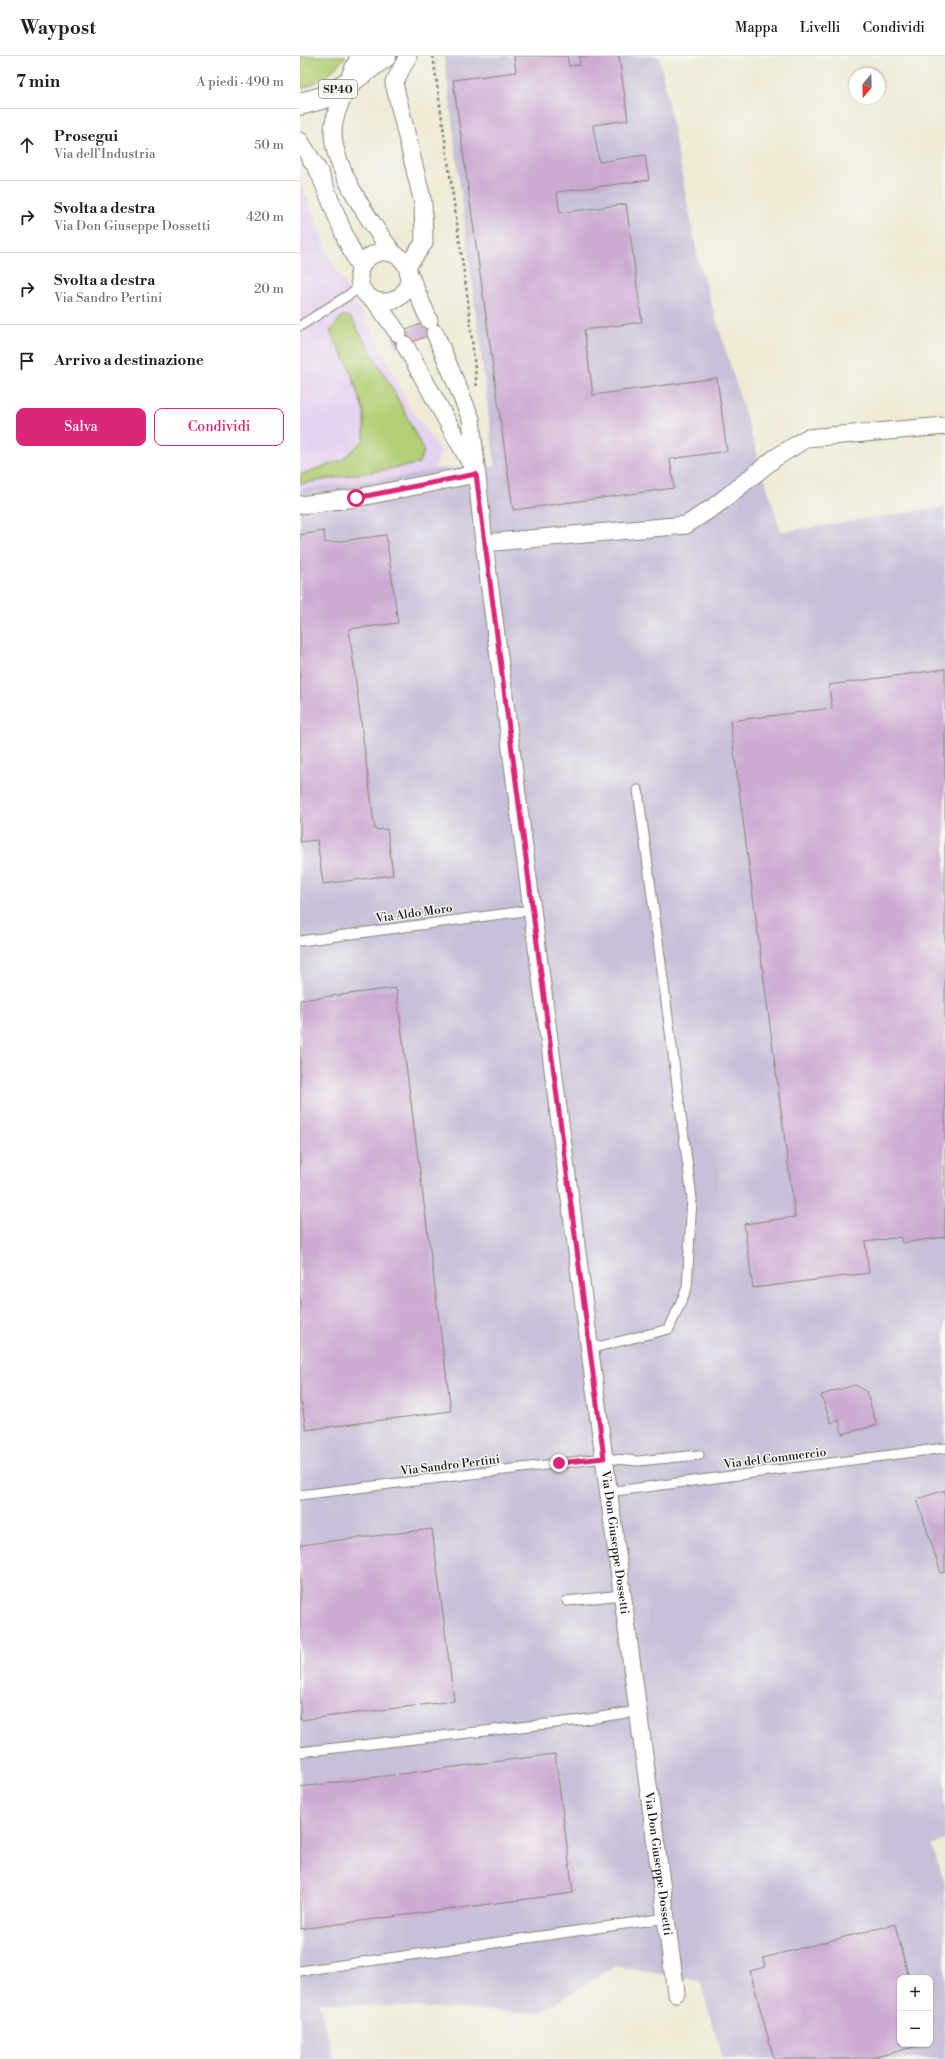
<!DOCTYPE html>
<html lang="it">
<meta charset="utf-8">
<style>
:root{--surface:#fff;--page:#f6f6f6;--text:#202124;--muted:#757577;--line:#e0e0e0;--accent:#db2777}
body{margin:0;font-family:"Libre Bodoni",serif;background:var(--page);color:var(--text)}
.controls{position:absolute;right:12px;bottom:12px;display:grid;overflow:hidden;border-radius:8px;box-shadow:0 1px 3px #0004}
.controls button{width:36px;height:36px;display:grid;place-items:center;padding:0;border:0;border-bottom:1px solid var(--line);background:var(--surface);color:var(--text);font:20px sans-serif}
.compass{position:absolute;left:549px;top:12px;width:36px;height:36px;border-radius:50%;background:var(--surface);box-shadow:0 1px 3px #0004;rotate:199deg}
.stop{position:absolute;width:12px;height:12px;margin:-9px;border:3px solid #db2777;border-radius:50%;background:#fff}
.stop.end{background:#db2777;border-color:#fff;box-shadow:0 1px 4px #0008}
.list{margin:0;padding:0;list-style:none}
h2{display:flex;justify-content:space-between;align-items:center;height:52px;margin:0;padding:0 16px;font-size:17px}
h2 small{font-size:13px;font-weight:400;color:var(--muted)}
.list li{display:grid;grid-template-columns:26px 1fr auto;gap:12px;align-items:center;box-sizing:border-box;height:72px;padding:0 16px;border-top:1px solid var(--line)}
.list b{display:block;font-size:15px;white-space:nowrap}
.list p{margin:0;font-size:13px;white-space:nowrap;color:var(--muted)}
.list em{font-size:13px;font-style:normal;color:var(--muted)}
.actions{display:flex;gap:8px;padding:12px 16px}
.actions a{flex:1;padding:9px 0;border:1px solid var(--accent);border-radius:8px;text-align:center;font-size:14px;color:var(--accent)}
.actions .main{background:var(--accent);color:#fff}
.icon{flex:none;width:22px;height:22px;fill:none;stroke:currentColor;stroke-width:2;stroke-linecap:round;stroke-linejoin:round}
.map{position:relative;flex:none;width:645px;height:2003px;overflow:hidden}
header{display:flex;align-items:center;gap:24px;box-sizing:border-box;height:56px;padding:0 20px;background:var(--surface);border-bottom:1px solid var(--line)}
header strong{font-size:19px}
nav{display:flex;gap:22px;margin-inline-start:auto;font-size:14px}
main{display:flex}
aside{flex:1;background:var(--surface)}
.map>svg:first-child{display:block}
.built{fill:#e6d2f0}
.industrial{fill:#c8bfd8;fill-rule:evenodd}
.green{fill:#b2cf76;stroke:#677649}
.building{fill:#ccaad2}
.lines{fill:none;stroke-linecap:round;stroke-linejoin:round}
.service-casing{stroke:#868479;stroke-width:11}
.minor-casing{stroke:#868479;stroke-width:19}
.primary-casing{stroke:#868479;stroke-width:24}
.path{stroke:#868479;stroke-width:2.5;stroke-dasharray:3 3;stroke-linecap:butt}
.service{stroke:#fff;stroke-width:9}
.minor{stroke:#fff;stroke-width:17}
.primary{stroke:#fff;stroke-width:22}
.route{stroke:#db2777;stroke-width:5}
.labels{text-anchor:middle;stroke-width:3;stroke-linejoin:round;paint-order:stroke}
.shield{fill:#f6f6f2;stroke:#5d5d5c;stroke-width:1}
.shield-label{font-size:11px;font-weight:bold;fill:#1c1c1c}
.street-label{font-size:12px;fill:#1c1c1c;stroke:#f6f6f2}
</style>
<header>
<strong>Waypost</strong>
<nav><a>Mappa</a><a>Livelli</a><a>Condividi</a></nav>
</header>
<main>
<aside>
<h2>7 min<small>A piedi · 490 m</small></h2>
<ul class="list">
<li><svg class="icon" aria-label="ahead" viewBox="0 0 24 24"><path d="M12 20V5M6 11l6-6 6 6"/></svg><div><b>Prosegui</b><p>Via dell’Industria</p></div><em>50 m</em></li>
<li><svg class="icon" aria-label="right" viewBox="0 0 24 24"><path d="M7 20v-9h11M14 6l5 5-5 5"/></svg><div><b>Svolta a destra</b><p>Via Don Giuseppe Dossetti</p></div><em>420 m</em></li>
<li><svg class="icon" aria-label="right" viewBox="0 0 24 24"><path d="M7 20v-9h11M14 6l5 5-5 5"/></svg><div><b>Svolta a destra</b><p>Via Sandro Pertini</p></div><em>20 m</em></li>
<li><svg class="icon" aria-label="arrive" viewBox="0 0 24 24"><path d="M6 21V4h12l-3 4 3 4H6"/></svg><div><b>Arrivo a destinazione</b></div></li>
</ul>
<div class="actions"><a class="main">Salva</a><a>Condividi</a></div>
</aside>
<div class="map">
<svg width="645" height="2003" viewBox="0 0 645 2003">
<rect width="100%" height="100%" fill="#f6f6f2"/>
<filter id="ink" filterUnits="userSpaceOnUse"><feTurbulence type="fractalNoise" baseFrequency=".025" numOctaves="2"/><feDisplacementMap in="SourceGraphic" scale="8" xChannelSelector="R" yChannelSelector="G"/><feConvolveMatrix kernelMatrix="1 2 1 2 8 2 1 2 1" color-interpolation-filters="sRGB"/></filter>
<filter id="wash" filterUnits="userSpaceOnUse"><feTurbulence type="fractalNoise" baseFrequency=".012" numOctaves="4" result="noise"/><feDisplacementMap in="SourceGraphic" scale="16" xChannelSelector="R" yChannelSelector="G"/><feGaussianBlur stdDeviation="0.9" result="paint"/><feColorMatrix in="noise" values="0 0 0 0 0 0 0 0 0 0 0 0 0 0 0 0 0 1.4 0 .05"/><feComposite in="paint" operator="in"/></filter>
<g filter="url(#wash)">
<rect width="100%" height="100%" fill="#efebd6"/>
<path class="built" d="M0,128L8,143L28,200L79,287L108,349L141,396L134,413L107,420L0,433Z"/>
<path class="industrial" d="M144,0H359L399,207L481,476L645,451V1784L632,1790L645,1827V2003H423L400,1925L315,1910L239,1957L19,1947L33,2003H0V433L107,420L134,413L195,410ZM600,1922H630V1988H600Z"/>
<g class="green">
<path d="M0,0H46C33,16 20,27 0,33Z"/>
<path d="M43,259L51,262L95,337L124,395L118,408L0,428V420L2,418L42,404L64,384V356L49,311L30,276Z"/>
</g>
<g id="blocks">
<g class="building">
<path d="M214,0H267L269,10L280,9L279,0H319L328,64L293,69L299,106L345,99L349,124L257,136L260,157L326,148L342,266L284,274L293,339L417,322L427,395L370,403L374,432L213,454L153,24L216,16Z"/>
<path d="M135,262L140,275L97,292L92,280Z"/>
<path d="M24,475L25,487L86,479L98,567L49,573L75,774L87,773L93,819L23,828L17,784L0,786V479Z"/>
<path d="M645,613V1181L602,1187L601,1181L565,1186L569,1217L453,1232L444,1168L495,1161L430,665L532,652L529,629Z"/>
<path d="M96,932L151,1355L6,1374L2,1348H0V944Z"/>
<path d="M555,1329L566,1335L577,1369L542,1378L539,1364L531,1367L521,1339Z"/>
<path d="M645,1434V1516L641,1517L617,1443Z"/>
<path d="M132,1473L154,1645L0,1664V1489Z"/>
<path d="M255,1698L273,1837L0,1873V1731Z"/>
<path d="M595,1868L609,1922H600V1988L622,1989L567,2003H474L450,1915L465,1911L463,1902Z"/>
</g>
</g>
</g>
<g filter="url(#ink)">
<use href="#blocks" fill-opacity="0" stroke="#868479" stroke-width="1"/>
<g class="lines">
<defs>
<g id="service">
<path d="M0,270L61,231"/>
<path d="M0,885L232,854"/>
<path d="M289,1293L369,1273L387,1232L392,1142L338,734"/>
<path d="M308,1436L645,1392"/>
<path d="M0,1439L304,1402L338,1405L399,1399"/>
<path d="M267,1545L322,1539"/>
<path d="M0,1696L282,1664L338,1655"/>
<path d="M0,1915L366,1862"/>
</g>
<g id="minor">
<path d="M50,26C42,43 33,59 33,78C34,113 72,169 93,197"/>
<path d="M0,85L19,116L46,183L60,212"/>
<circle cx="84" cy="221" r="25"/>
<path d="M107,210L124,187L123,147L94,27L108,0"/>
<path d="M110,220L129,264"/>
<path d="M75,245L98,277"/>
<path id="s1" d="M135,277L171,363L184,487L304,1402L376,1937"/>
<path d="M105,289L173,412"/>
<path d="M0,449L56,442L176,418"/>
<path d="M184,487L386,469L415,450L475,402L507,382L645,370"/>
</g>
<g id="primary">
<path d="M52,24L85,0"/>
<path d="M0,48L22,42L50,26L62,0"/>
</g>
</defs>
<use href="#service" class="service-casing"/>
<use href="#minor" class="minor-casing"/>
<use href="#primary" class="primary-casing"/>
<path class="path" d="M133,0L168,245L177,333"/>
<use href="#service" class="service"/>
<use href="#minor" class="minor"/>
<use href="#primary" class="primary"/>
</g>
</g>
<g class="lines" filter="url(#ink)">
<path class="route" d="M56,442L176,418L304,1402L259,1407"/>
</g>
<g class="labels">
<rect class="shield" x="19" y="24" width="38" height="18" rx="3"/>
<g class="shield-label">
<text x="38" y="37">SP40</text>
</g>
<g class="street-label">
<text transform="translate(114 857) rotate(-8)" y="4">Via Aldo Moro</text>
<text transform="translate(475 1402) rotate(-7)" y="4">Via del Commercio</text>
<text transform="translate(150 1409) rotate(-7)" y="4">Via Sandro Pertini</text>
<text dy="4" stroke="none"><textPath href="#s1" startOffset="1226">Via Don Giuseppe Dossetti</textPath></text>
<text dy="4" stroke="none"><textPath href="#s1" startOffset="1550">Via Don Giuseppe Dossetti</textPath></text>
</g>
</g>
</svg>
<div class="controls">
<button>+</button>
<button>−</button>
</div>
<svg class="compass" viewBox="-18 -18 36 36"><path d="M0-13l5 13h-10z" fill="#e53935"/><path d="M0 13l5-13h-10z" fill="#757577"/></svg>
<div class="stop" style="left:56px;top:442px"></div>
<div class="stop end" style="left:259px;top:1407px"></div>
</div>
</main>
